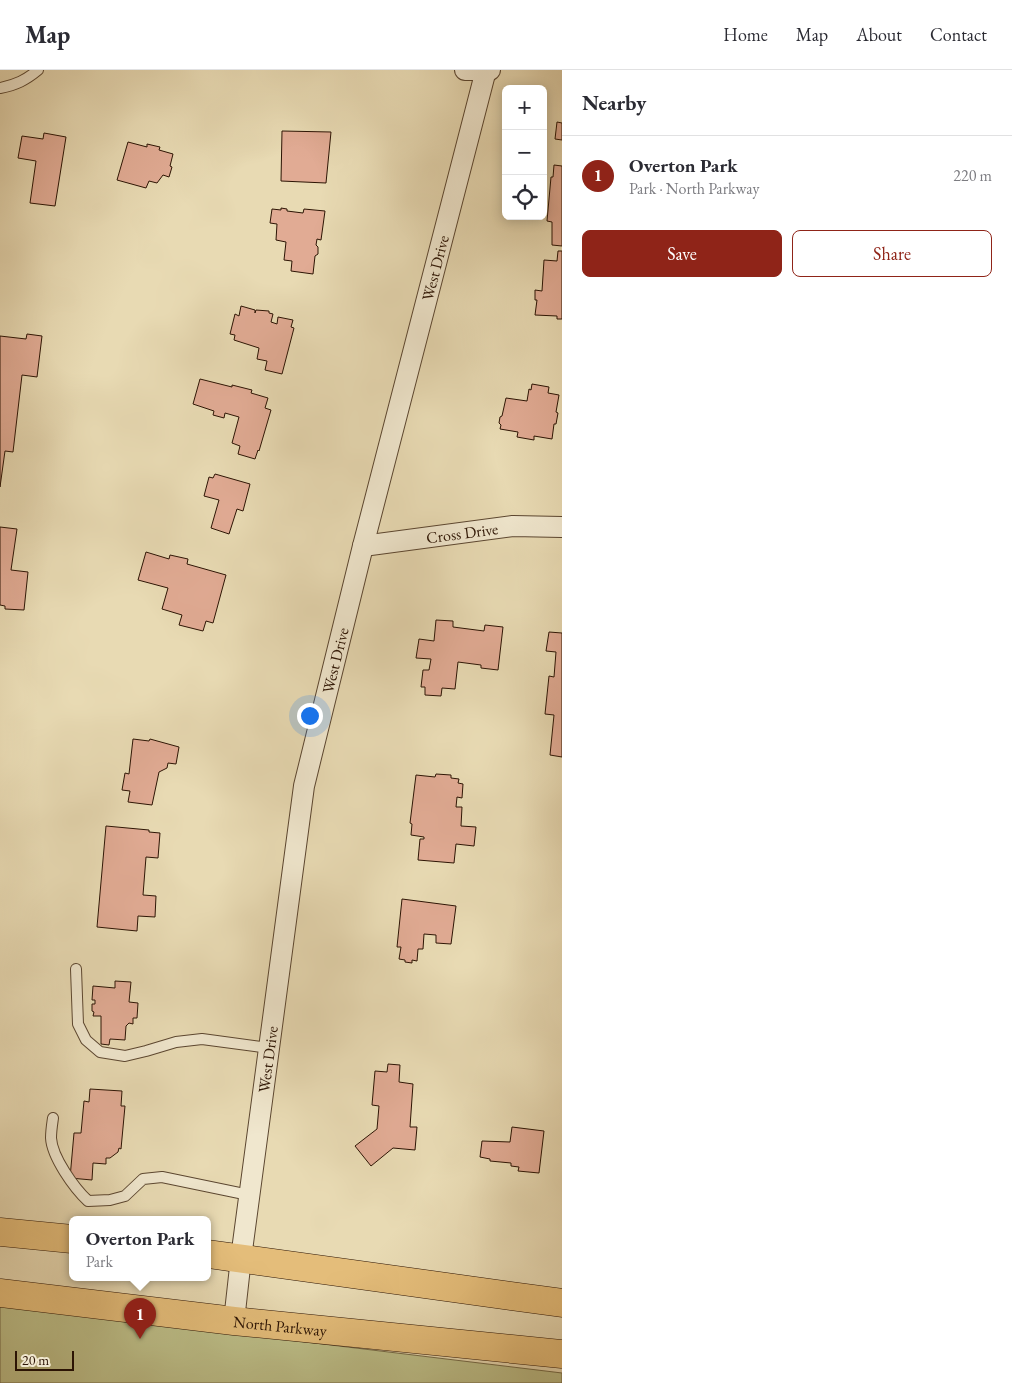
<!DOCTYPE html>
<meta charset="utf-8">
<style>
:root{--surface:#fff;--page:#f2f2f3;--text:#2b2b33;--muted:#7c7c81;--line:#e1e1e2;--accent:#8f2418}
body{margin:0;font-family:"EB Garamond",serif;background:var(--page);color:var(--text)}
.controls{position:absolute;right:15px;top:15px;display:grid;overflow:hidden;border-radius:8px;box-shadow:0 2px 12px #0003}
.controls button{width:45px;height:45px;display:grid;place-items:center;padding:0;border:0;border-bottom:1px solid var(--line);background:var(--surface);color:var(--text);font:25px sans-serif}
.scale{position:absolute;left:15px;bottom:12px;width:59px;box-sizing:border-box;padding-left:5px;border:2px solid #2c1404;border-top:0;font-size:14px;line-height:18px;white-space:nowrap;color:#2c1404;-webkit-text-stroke:4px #f0e7ce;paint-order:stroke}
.you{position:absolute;left:309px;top:645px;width:18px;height:18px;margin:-12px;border:4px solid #fff;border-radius:50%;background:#1a73e8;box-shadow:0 0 0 8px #1a73e833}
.badge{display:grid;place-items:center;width:32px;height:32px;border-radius:50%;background:var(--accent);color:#fff;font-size:16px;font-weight:700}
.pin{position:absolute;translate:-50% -41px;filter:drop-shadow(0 1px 2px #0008)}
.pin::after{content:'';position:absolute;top:26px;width:18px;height:15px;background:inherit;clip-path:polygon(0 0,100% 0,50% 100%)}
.popup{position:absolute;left:69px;top:1146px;width:142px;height:65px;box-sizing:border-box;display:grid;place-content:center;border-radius:8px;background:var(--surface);filter:drop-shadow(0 1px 4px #0005);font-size:16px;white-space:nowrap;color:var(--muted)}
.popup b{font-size:19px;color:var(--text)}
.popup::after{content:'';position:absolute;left:50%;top:100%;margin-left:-10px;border:10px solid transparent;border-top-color:var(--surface)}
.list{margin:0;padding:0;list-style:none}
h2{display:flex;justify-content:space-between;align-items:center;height:65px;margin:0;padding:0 20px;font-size:21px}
h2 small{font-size:16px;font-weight:400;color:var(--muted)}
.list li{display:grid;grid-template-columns:32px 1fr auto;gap:15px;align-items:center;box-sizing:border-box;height:80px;padding:0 20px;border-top:1px solid var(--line)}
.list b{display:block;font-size:19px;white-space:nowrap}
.list p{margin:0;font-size:16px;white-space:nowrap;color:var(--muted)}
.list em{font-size:16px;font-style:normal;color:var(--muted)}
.actions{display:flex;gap:10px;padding:15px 20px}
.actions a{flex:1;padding:11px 0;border:1px solid var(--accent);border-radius:8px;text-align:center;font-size:18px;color:var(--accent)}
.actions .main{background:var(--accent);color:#fff}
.icon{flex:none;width:28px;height:28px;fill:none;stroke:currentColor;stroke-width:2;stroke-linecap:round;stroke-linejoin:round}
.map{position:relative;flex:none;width:562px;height:1313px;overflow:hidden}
header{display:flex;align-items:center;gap:30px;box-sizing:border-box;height:70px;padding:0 25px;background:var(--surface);border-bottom:1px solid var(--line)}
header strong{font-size:24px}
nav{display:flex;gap:28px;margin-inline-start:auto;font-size:18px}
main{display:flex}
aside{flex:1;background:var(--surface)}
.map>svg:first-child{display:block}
.green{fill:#bcbe88;stroke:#746946}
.building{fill:#e1ab94;stroke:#2c1404}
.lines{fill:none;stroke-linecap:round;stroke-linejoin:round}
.service-casing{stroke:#5b4630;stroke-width:12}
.minor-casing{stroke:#5b4630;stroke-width:22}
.primary-casing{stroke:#2c1404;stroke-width:29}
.service{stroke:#f0e7ce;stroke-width:10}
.minor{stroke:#f0e7ce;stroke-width:20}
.primary{stroke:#e4bd7a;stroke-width:28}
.labels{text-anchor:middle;stroke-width:4;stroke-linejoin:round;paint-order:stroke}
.street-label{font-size:16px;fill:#2c1404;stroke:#f0e7ce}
</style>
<header>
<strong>Map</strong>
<nav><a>Home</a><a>Map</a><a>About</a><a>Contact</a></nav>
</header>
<main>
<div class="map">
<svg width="562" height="1313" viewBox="0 0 562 1313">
<rect width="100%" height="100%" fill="#e8dab3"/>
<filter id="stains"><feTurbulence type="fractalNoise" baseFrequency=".004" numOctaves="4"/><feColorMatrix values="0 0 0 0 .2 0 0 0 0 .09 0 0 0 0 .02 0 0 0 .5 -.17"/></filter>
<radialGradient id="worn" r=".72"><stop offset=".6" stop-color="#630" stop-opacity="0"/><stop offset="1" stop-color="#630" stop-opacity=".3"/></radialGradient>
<path class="green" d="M0,1235L562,1303V1313H0Z"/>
<g class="building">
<path d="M557,52L562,53V70L555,69Z"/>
<path d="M282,61L331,62L326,113L281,111Z"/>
<path d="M44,63L66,67L55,136L30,133L36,91L18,88L22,66L43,69Z"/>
<path d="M128,72L147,77V74L160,77L159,80L173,84L170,96L172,97L169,107L163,105L157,113L149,111L146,118L117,110Z"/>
<path d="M554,95L562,96V176L552,175V152L547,151L551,107H553Z"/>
<path d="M281,138L287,139V141L303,143L304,139L325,141L321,170L317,169L316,175L318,177V184L315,186L313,204L291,201L292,191L284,190L286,172L276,170L277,154L270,153L272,139L281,140Z"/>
<path d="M558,181H562V249H557V246L535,245L537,230H535V220L542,221L544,190L557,191Z"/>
<path d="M241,236L255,240V243L256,240L269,241V243L273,244L271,252L277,254L278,247L293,250L291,257L294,258L282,304L265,300L267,291L257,289L259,278L234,270L235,265L230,264L235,244L239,246Z"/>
<path d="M27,264L42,266L37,307L22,305L13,382L5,381L0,417V266L26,269Z"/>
<path d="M200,309L232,317V315L252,320L251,323L268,328L265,338L271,340L259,381L258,380L255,389L238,384L240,376L232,373L239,347L225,343L224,348L213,345L214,341L193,334Z"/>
<path d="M532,314L549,317L548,323L559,325L556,342L558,343L556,354H554L552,369L534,366V370L517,367L518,362L500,359L501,355L499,353L500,347L502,346L506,328L527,331L529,319L531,320Z"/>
<path d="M215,404L250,414L243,441L237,439L229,464L211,458L219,430L204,426L209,407L213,408Z"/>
<path d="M0,457L17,459L11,500L28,502L24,540L5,539V536L0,535Z"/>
<path d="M146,482L169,489L170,485L188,489L187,494L226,505L213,553L206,551L203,561L179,555L182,545L162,539L168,518L138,510Z"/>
<path d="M436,550L453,551V557L484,561L485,555L503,557L498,600L481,598V595L458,592L455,619L442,618L441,626L425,625V617H421L423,600H429L431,589L416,588L419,569L434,571Z"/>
<path d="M549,562L562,563V687L550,685L554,645L545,644L549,606L554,607L556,582L546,581Z"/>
<path d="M133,669L149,671L150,669L179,677L176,694L168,693L167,698L159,702L152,735L128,732L130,721L122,720L125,703L129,704Z"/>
<path d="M436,704L451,705V708L459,709L458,713L463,714L462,728L457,727L456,737H462L461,756L476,757L474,776L456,774L454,793L418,790L420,769H424V767L411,765L412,754L410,753L416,705L435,707Z"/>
<path d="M106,756L149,760V762L160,763L158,788L146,787L143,825L156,826L155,847L138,846L137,861L97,857Z"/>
<path d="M402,829L456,836L451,874L436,873V865L424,864L423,879H418L417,891L412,890V893L405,892V890L399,889L401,877H397Z"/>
<path d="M115,911L131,912L129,932L138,933L137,948H133V954L129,953L126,956L125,970L110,969L109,975L101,974V946H93L94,942L92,941V934H95V930H92L93,916L115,918Z"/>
<path d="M388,994L400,995L399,1012L413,1014L410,1057H417L415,1080L393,1078L371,1096L355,1076L377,1059L379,1036L372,1035L375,1001L387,1002Z"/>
<path d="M90,1019L122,1021L121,1036H125L121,1079L119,1078L118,1082L110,1088H106V1094L93,1093L92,1110L70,1108L74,1063H81L84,1031L89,1032Z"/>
<path d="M512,1057L544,1061L539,1103L518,1101L519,1097L511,1096V1093L490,1091V1089L480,1087L482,1071L510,1072Z"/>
</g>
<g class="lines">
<defs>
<g id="service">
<path d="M0,18C16,15 26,10 38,0"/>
<path d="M76,899L78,954L86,970L100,982L125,986L146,981L176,972L202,969L269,978"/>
<path d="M53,1048C52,1055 51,1061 51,1068C52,1087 74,1118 88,1131L110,1130L125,1126L143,1109L162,1107L249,1125"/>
</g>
<g id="minor">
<path d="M465,0H490"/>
<path id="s1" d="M363,476L513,456L562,457"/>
<path id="s2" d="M234,1251L241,1188L304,716L363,476L486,0"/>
</g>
<g id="primary">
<path d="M0,1162L72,1169"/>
<path d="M208,1184L562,1233"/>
<path id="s3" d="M0,1223L234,1251L562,1284"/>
</g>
</defs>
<use href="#service" class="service-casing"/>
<use href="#minor" class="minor-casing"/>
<use href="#primary" class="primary-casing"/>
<use href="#service" class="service"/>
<use href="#minor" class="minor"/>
<use href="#primary" class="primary"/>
</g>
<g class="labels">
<g class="street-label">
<text dy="6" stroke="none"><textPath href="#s2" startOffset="1074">West Drive</textPath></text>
<text dy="6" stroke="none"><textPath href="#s1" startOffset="100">Cross Drive</textPath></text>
<text dy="6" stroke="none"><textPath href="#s2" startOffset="669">West Drive</textPath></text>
<text dy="6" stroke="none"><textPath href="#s2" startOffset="264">West Drive</textPath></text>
<text dy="6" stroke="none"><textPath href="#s3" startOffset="282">North Parkway</textPath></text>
</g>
</g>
<rect width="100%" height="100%" filter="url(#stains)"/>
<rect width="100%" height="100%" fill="url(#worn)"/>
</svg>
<div class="controls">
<button>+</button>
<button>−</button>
<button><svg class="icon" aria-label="locate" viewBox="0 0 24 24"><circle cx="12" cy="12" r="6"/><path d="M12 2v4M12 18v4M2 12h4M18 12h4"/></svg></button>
</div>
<div class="scale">20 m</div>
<div class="you"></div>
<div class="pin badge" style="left:140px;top:1269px">1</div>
<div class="popup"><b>Overton Park</b>Park</div>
</div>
<aside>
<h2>Nearby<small></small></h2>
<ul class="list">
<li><span class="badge">1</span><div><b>Overton Park</b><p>Park · North Parkway</p></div><em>220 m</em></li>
</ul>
<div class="actions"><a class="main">Save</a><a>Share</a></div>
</aside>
</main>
